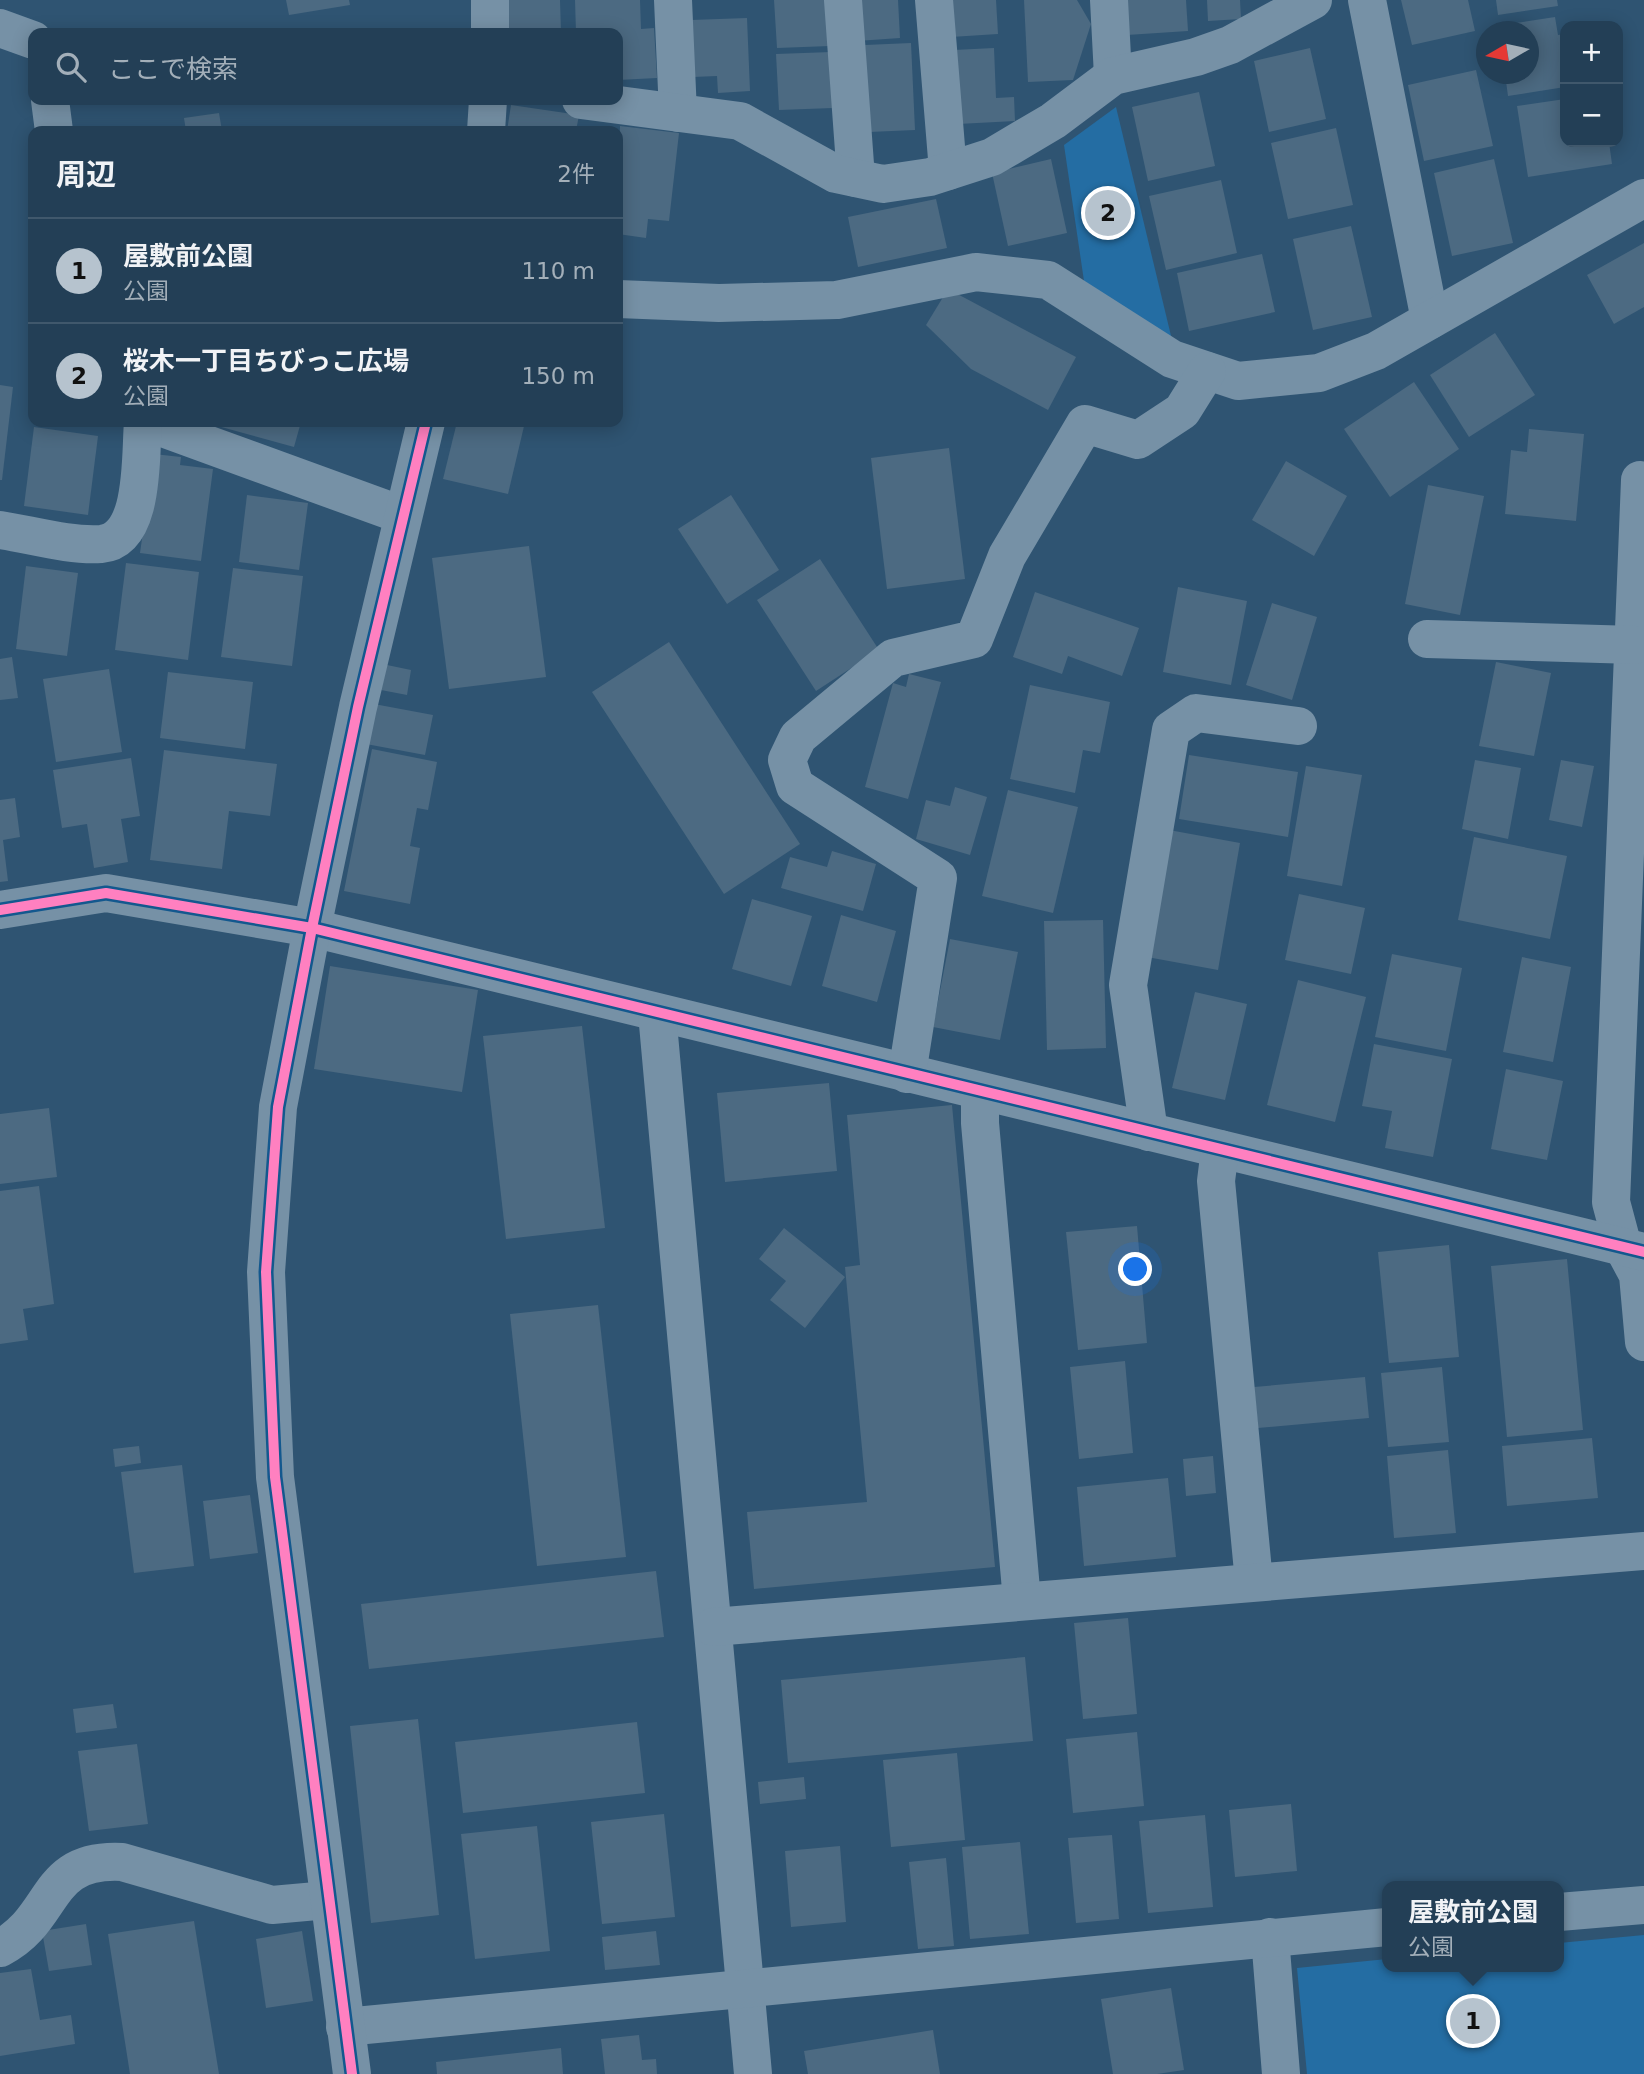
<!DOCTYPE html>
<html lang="ja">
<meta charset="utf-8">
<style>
:root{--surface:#233f56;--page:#2f4a60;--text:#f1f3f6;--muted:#a3afb9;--line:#40586c;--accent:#b6c3ce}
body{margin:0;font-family:"DejaVu Sans","Noto Sans JP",sans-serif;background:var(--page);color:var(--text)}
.controls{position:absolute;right:21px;top:21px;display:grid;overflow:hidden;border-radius:14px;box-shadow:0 4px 18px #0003}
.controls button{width:63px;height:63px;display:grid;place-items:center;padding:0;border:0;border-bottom:2px solid var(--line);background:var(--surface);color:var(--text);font:35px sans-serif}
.compass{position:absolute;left:1476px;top:21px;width:63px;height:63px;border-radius:50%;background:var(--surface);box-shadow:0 4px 18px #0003;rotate:261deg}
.you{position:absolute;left:1136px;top:1270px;width:24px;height:24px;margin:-18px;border:5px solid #fff;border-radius:50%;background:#1a73e8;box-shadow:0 0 0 10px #1a73e833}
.badge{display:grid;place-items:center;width:46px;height:46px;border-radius:50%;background:var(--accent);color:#111;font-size:23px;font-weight:700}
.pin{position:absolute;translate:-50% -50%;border:4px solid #fff;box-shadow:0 2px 7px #0006}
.popup{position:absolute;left:1382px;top:1881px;width:182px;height:91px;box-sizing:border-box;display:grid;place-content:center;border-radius:14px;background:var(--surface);filter:drop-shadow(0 2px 5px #0005);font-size:23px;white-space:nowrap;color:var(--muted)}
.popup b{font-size:26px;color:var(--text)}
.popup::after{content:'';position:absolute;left:50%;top:100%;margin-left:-14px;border:14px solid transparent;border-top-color:var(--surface)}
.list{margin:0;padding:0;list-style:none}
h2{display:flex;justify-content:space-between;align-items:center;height:91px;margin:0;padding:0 28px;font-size:30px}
h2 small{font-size:23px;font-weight:400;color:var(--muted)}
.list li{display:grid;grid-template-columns:46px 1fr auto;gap:21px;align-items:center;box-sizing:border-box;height:105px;padding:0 28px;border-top:2px solid var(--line)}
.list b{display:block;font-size:26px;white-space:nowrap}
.list p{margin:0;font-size:23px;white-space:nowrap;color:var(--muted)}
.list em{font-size:23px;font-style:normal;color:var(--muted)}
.icon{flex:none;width:38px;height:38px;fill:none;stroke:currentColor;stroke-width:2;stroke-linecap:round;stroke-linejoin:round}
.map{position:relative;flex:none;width:1644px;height:2074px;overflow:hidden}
.search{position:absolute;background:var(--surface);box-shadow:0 4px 18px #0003;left:28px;top:28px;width:595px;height:77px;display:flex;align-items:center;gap:18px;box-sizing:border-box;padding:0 24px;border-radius:14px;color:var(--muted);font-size:26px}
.panel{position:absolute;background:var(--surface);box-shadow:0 4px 18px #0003;left:28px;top:126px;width:595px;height:301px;border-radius:14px}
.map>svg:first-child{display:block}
.green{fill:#246da3}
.building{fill:#4c6a82}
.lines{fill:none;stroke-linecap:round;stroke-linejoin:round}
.street{stroke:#7691a6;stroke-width:38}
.cycleway-casing{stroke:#13588e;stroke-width:15}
.cycleway{stroke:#ff80c0;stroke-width:10}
</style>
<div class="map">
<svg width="1644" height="2074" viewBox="0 0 1644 2074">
<rect width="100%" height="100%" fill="#2f5472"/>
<g class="green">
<path d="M1116,107L1172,340L1084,281L1064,145Z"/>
<path d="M1644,1935V2074H1307L1297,1968L1387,1959V1967H1559V1943Z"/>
</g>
<g class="building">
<path d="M286,0H349L350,5L289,15Z"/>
<path d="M508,0H560L561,33H509Z"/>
<path d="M575,0H640L641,29L654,28L657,78L618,80V33H576Z"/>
<path d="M774,0H828L830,46L777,48Z"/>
<path d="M855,0H898L900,38L857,41Z"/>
<path d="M949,0H996L998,34L951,37Z"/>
<path d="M1024,0H1077L1091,24L1073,80L1028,82Z"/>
<path d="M1125,0H1186L1188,31L1127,35Z"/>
<path d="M1207,0H1240L1241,19L1208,21Z"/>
<path d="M1401,0H1468L1475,31L1412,45Z"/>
<path d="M1496,0H1557L1558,6L1498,15Z"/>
<path d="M1555,17L1558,35L1565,34V87L1508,96L1505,74H1528V32H1498L1497,26Z"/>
<path d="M747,18L750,91L718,93L717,76L693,77L691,20Z"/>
<path d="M911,43L915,130L869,132L865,45Z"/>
<path d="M994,48L996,98L1014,97L1015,121L958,124L954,50Z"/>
<path d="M1310,48L1326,119L1269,132L1254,61Z"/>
<path d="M831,52L833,108L779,110L776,54Z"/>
<path d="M1476,70L1493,146L1424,161L1408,85Z"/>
<path d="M1199,92L1215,166L1148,181L1132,107Z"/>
<path d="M1565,99V142H1609L1612,164L1528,177L1517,106Z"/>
<path d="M511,105L579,115L576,131H507Z"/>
<path d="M219,113L222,131H186L184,118Z"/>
<path d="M620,126L679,133L669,221L648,219L646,238L618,234Z"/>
<path d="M1336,128L1353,205L1288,219L1271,143Z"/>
<path d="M1051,159L1067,233L1008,246L992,173Z"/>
<path d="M1494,159L1513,243L1452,256L1434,173Z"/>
<path d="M1221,180L1237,253L1166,270L1149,196Z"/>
<path d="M936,199L947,248L858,267L848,217Z"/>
<path d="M1351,226L1372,317L1313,330L1293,239Z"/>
<path d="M1644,243V307L1614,324L1587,275Z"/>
<path d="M1262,254L1275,312L1189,331L1177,273Z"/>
<path d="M948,289L1076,357L1048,410L971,369L926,325Z"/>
<path d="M1495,333L1535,395L1469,437L1430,375Z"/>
<path d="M1414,382L1459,449L1390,497L1344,429Z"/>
<path d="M0,385L13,387L2,480H0Z"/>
<path d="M215,422H301L294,447L214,425Z"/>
<path d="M457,422H525L508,494L443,479Z"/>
<path d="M34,427L98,436L88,515L24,506Z"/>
<path d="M1529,429L1584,434L1576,521L1505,514L1511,450L1527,452Z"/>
<path d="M949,448L965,579L887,589L871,458Z"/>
<path d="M154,454L181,457L180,465L213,469L201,561L140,553Z"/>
<path d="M1286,461L1347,496L1314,556L1252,520Z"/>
<path d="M1428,485L1484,496L1460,615L1405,604Z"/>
<path d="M247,495L308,503L299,570L239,562Z"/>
<path d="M731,495L779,570L727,604L678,529Z"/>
<path d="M529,546L546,677L449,689L432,558Z"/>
<path d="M820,559L879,650L816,691L757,600Z"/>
<path d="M126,563L199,572L188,660L115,650Z"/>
<path d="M26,566L78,573L67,656L16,649Z"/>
<path d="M233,568L303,576L292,666L221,657Z"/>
<path d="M1178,587L1247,601L1231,685L1163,672Z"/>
<path d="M1035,592L1139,628L1122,676L1068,656L1062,674L1013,657Z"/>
<path d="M1272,603L1317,617L1292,700L1246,685Z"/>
<path d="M669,642L800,844L724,894L592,692Z"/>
<path d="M12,657L18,698L0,700V659Z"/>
<path d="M1496,662L1551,673L1534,756L1479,746Z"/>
<path d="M387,665L411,670L407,695L381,690Z"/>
<path d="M109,669L122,752L56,762L43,679Z"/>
<path d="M168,672L253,682L245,749L160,738Z"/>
<path d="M909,674L941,682L908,799L865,787L893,683L906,687Z"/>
<path d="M1030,685L1110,702L1100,753L1083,750L1075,793L1010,779Z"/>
<path d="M374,704L433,715L425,755L366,744Z"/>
<path d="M372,749L437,762L428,810L417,808L410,846L420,848L410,904L344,891Z"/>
<path d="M164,750L277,764L270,816L229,811L222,869L150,860Z"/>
<path d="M1189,755L1298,772L1288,837L1179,819Z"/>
<path d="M131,758L140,816L121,819L128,862L94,868L87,824L62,828L53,770Z"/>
<path d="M1475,760L1521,768L1508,839L1462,829Z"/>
<path d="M1561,760L1594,766L1582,827L1549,820Z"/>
<path d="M1306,766L1362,775L1342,886L1287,876Z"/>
<path d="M955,787L987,797L970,855L916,839L926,800L950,806Z"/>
<path d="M1008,790L1078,807L1053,913L982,896Z"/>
<path d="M15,798L20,837L3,840L8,881L0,882V800Z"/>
<path d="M1169,830L1240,843L1218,970L1147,957Z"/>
<path d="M1474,837L1567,856L1550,939L1458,920Z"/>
<path d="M832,851L876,864L863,911L781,888L790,857L827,867Z"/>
<path d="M1299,894L1365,908L1351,974L1285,960Z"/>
<path d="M752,899L812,916L791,986L732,969Z"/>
<path d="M841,915L896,931L877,1002L822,986Z"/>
<path d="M1103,920L1106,1048L1047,1050L1044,921Z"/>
<path d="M950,939L1018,952L1000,1040L933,1027Z"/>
<path d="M1392,954L1462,968L1446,1051L1375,1037Z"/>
<path d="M1522,957L1571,967L1553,1062L1503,1052Z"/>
<path d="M330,966L478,990L462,1092L314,1069Z"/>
<path d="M1298,980L1366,997L1335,1122L1267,1105Z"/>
<path d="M1195,992L1247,1004L1225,1100L1172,1088Z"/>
<path d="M582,1026L605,1228L506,1239L483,1036Z"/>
<path d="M1374,1044L1452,1059L1433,1157L1385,1148L1392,1111L1362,1106Z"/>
<path d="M1506,1069L1563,1081L1547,1160L1491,1149Z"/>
<path d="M829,1083L837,1171L725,1182L717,1093Z"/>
<path d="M952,1105L995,1567L754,1589L747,1512L867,1502L845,1267L860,1265L847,1115Z"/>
<path d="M49,1108L57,1177L0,1184V1114Z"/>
<path d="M39,1186L54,1304L23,1309L28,1340L0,1344V1191Z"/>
<path d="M1137,1226L1147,1343L1078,1350L1066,1232Z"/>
<path d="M784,1228L845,1277L805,1328L770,1300L786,1281L759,1259Z"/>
<path d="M1449,1245L1459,1357L1389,1363L1378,1252Z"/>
<path d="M1567,1259L1583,1430L1507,1437L1491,1266Z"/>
<path d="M598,1305L626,1557L537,1566L510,1314Z"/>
<path d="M1125,1361L1133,1453L1079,1459L1070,1367Z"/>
<path d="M1442,1367L1449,1442L1388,1447L1381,1373Z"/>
<path d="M1365,1377L1369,1418L1258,1428L1254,1387Z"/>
<path d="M1592,1438L1598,1498L1507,1506L1502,1446Z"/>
<path d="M139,1446L141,1463L115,1467L113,1449Z"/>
<path d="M1448,1450L1456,1533L1394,1538L1387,1456Z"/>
<path d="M1213,1456L1216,1493L1186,1496L1183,1459Z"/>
<path d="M182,1465L194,1566L134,1573L121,1472Z"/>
<path d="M1168,1478L1176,1557L1084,1566L1077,1487Z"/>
<path d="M250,1495L258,1553L210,1559L203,1501Z"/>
<path d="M656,1571L664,1637L369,1669L361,1604Z"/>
<path d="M1128,1618L1137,1714L1083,1719L1074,1623Z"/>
<path d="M1025,1657L1033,1741L788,1763L781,1680Z"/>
<path d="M113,1704L117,1728L76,1733L73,1709Z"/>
<path d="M418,1719L439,1915L371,1923L350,1726Z"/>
<path d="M637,1722L645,1793L463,1813L455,1742Z"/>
<path d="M1137,1732L1144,1806L1073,1813L1066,1739Z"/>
<path d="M137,1744L148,1824L89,1831L78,1751Z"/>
<path d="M957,1753L965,1840L891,1847L883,1760Z"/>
<path d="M804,1777L806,1799L760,1804L758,1782Z"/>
<path d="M1291,1804L1297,1871L1235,1877L1229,1810Z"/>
<path d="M664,1814L675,1917L602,1924L591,1822Z"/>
<path d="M1205,1815L1213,1907L1148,1913L1139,1821Z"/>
<path d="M537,1826L550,1951L475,1959L461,1834Z"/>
<path d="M1112,1835L1119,1919L1076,1923L1068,1838Z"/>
<path d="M1020,1842L1029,1934L970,1939L962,1847Z"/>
<path d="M840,1846L846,1922L791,1927L785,1851Z"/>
<path d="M946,1858L954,1946L918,1949L909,1862Z"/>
<path d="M194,1921L219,2074H130L108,1934Z"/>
<path d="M86,1924L92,1965L49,1971L42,1931Z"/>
<path d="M302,1931L313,2001L266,2008L256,1939Z"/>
<path d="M656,1931L660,1965L605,1970L602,1937Z"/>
<path d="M31,1969L40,2020L71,2015L75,2044L0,2056V1973Z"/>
<path d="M1171,1988L1184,2070L1157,2074H1113L1101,1999Z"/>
<path d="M933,2030L940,2074H808L804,2051Z"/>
<path d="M639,2035L642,2060L656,2059L657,2074H605L601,2039Z"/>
<path d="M561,2048L563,2074H437L436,2062Z"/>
</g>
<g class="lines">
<g class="street">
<path d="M490,0V33"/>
<path d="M673,0L678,113"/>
<path d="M843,0L856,178"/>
<path d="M934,0L948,171"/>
<path d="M1109,0L1113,76"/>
<path d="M1367,0L1430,320"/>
<path d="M0,28L33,40"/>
<path d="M50,100L54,131"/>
<path d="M581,100L740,121L836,174L883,184L930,177L992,157L1053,121L1113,76L1196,57L1230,45L1313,0"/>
<path d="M486,131L488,100"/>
<path d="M618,299L719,303L837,300L976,272L1048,280L1172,359L1238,381L1319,373L1376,351L1644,198"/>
<path d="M146,422L402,515"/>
<path d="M1640,480L1611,1202L1623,1247L1638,1275L1644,1342"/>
<path d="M0,530C32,535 69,546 101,544C146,540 140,454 143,422"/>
<path d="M1427,639L1635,645"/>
<path d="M0,910L106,893L312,928L1644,1252"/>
<path d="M657,1013L753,2074"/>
<path d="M907,1074L938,878L795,786L787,760L798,737L893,658L974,639L1007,556L1085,424L1138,440L1182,411L1207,371"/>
<path d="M980,1092V1123L1022,1601"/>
<path d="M1149,1132L1128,985L1171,730L1196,713L1298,726"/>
<path d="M1220,1149L1216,1181L1254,1582"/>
<path d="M713,1627L1644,1551"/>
<path d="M1559,1912L1644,1905"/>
<path d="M1270,1937L1281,2074"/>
<path d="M0,1948C58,1918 42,1858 122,1862L272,1905L328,1900"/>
<path d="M345,2027L1387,1927"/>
<path d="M352,2074L275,1477L266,1272L278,1107L312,928L358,707L426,422"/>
</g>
<defs>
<g id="cycleway">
<path d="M0,910L106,893L312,928L1644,1252"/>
<path d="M352,2074L275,1477L266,1272L278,1107L312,928L358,707L426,422"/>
</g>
</defs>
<use href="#cycleway" class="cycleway-casing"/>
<use href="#cycleway" class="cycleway"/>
</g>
</svg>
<div class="controls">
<button>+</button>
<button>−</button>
</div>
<svg class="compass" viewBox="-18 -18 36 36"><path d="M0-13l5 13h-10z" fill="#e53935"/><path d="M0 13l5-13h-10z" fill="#a3afb9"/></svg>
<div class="you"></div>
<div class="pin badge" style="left:1473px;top:2021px">1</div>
<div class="popup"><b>屋敷前公園</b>公園</div>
<div class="pin badge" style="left:1108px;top:213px">2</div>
<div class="search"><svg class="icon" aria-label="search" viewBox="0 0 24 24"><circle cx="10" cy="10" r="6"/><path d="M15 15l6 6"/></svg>ここで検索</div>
<section class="panel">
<h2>周辺<small>2件</small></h2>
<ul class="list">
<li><span class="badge">1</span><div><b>屋敷前公園</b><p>公園</p></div><em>110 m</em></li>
<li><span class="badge">2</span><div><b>桜木一丁目ちびっこ広場</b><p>公園</p></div><em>150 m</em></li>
</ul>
</section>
</div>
